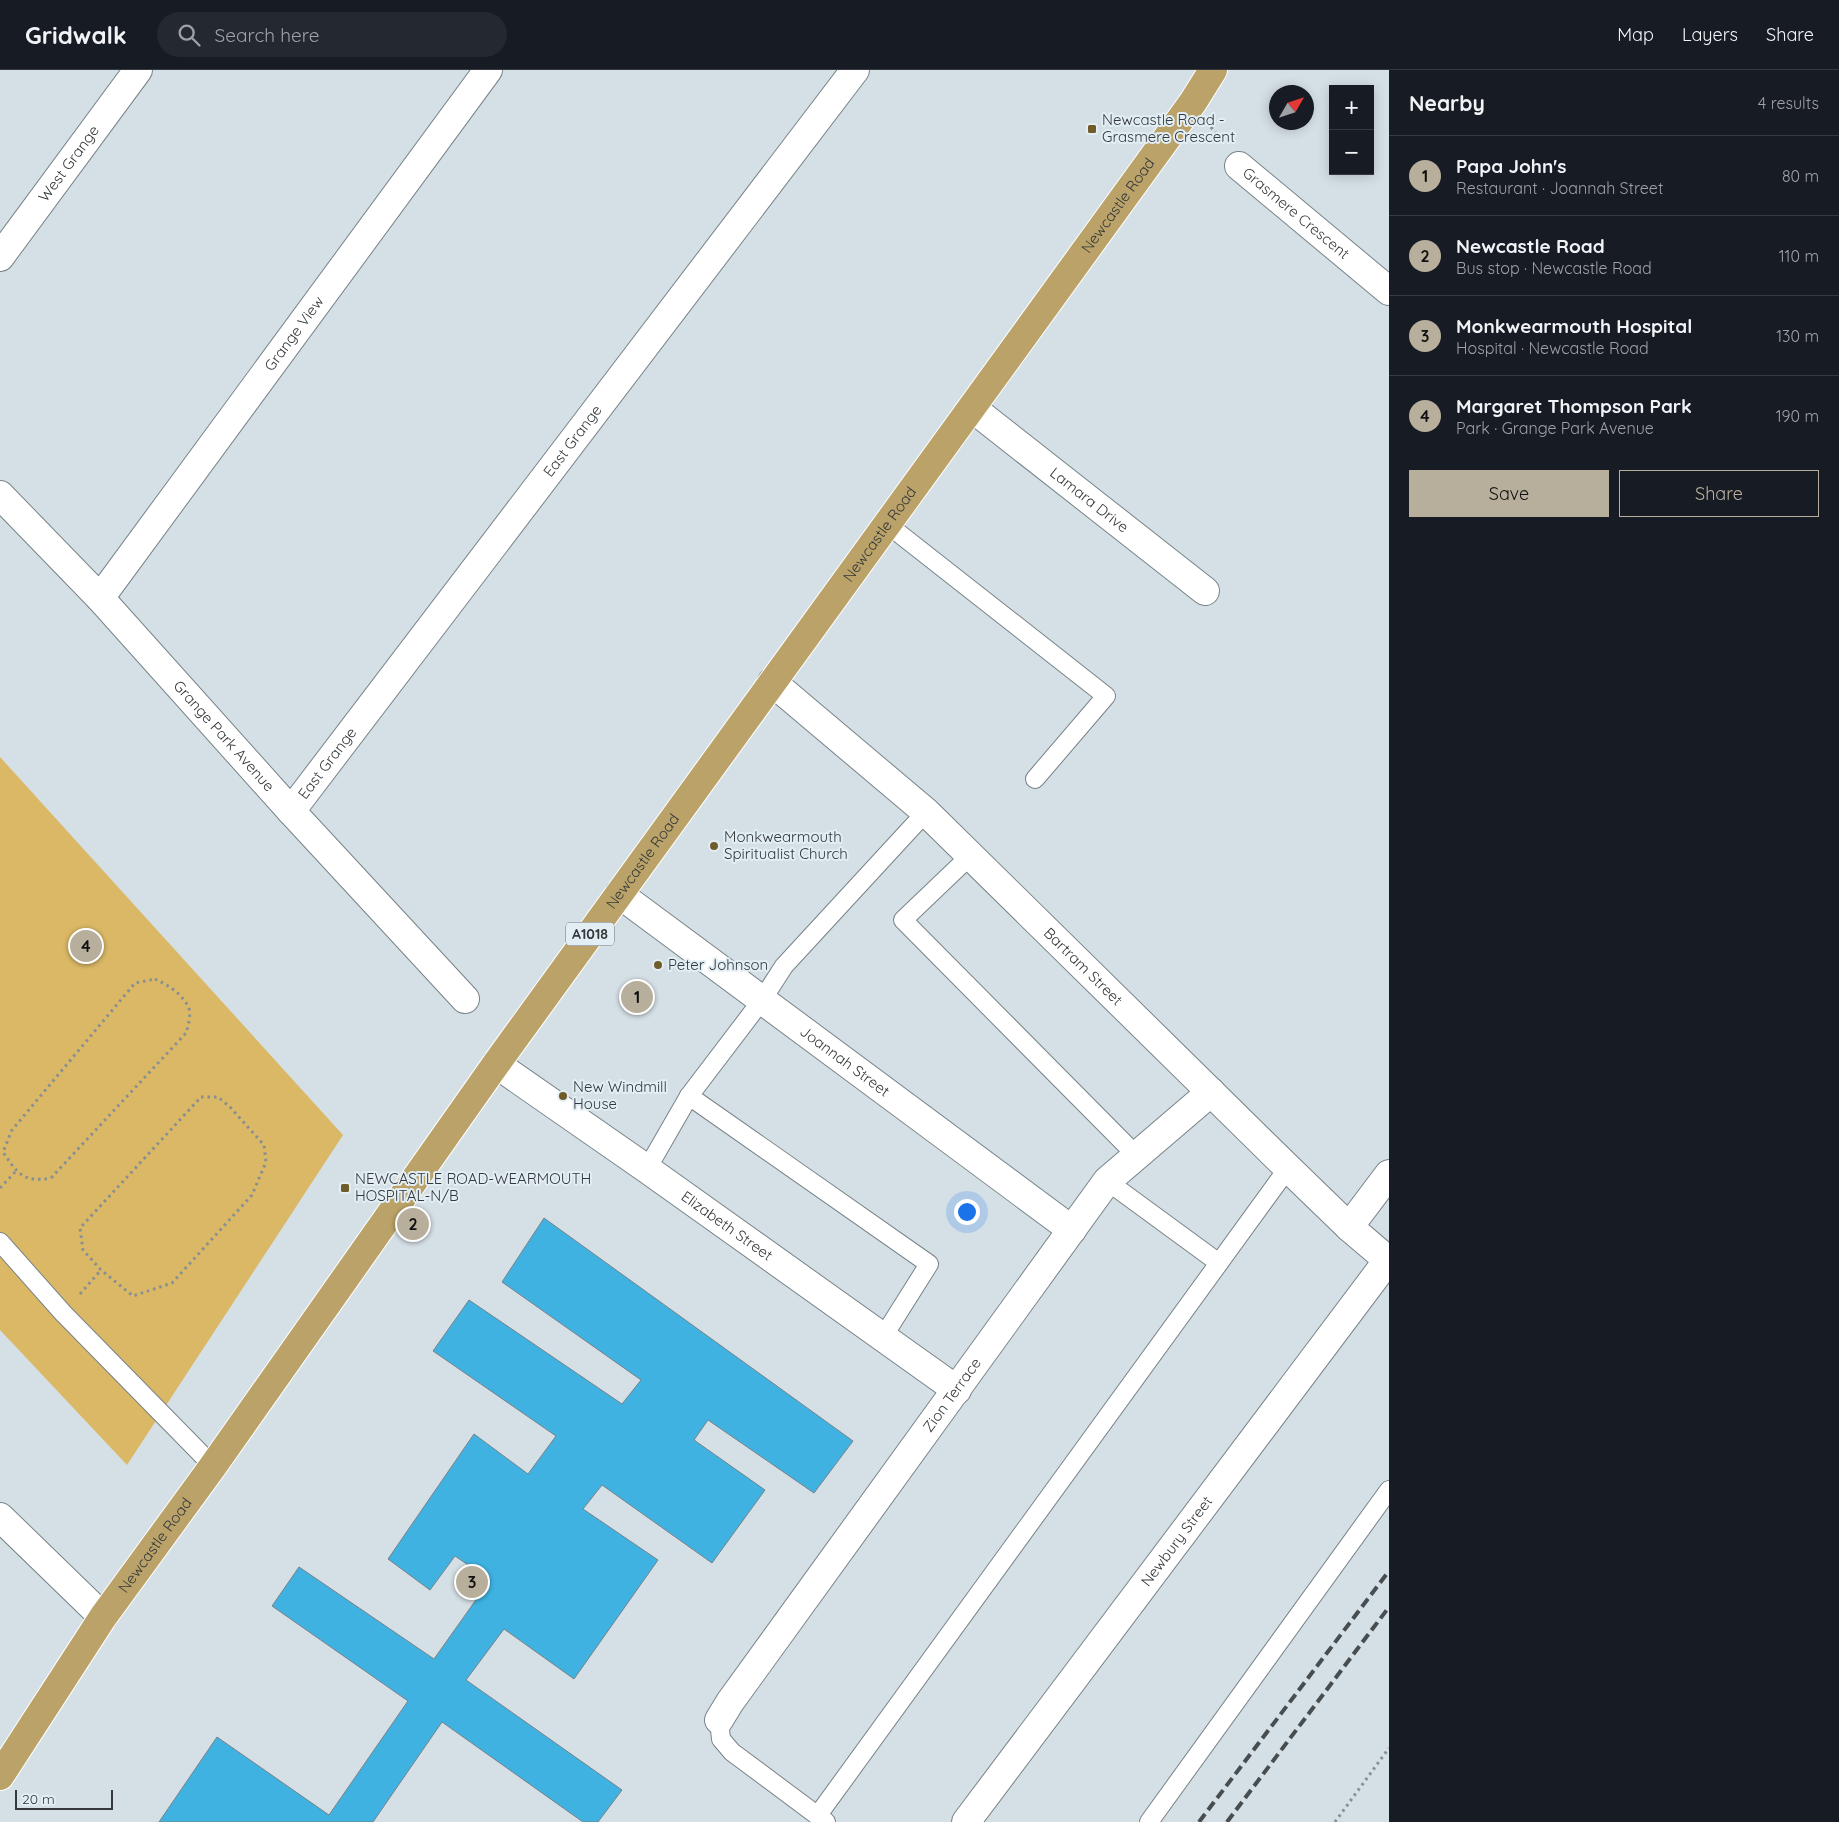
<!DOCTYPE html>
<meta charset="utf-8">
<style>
:root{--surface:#171b24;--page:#242831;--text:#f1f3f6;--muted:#9ea1a6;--line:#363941;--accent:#b7af9b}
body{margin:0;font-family:Quicksand,sans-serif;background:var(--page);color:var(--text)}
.controls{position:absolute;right:15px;top:15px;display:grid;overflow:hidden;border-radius:0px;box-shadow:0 2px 12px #0003}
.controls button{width:45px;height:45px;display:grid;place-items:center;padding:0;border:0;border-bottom:1px solid var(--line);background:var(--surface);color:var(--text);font:25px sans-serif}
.compass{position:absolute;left:1269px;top:15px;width:45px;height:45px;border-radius:50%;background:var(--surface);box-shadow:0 2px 12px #0003;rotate:51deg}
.scale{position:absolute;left:15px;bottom:12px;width:98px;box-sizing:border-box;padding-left:5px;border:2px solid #34383b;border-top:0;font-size:14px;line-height:18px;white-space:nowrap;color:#34383b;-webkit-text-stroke:4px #e2eef4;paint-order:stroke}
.you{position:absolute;left:966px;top:1141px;width:18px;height:18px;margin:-12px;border:4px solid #fff;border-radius:50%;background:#1a73e8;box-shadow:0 0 0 8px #1a73e833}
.badge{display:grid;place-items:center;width:32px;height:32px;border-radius:50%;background:var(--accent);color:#111;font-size:16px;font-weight:700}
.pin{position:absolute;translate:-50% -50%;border:2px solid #fff;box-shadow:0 1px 5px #0006}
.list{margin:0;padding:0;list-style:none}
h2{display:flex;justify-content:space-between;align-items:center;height:65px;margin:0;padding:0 20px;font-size:21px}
h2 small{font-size:16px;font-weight:400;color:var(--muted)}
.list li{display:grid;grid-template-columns:32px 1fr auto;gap:15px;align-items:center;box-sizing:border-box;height:80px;padding:0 20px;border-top:1px solid var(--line)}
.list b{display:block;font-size:19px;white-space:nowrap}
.list p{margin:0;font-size:16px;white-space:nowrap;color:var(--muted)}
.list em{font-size:16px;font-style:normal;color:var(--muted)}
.actions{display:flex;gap:10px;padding:15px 20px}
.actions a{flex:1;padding:11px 0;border:1px solid var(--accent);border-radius:0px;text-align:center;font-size:18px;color:var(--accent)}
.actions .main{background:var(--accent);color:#111}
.icon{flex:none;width:28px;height:28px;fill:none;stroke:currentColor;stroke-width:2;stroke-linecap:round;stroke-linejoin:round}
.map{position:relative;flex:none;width:1389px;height:1752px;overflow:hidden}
header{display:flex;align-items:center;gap:30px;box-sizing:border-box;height:70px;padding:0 25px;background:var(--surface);border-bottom:1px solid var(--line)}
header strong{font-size:24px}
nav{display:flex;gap:28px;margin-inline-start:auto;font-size:18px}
.search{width:350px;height:45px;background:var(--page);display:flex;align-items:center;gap:12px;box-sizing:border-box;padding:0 18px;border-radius:28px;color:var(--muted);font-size:19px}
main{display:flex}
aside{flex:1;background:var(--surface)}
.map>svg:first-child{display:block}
.green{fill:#dab866}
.building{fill:#40b2e2;stroke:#788287}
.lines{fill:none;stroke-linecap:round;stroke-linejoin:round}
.service-casing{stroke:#788388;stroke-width:20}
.minor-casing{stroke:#788388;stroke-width:30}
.trunk-casing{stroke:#fff;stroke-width:30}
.path{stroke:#878f93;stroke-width:3;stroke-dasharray:2.5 4;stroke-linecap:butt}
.service{stroke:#fff;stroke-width:18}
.minor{stroke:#fff;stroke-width:28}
.trunk{stroke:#baa268;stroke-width:28}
.rail{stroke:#484d50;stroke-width:4;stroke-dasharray:10 5;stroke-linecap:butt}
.poi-dot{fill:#705c2b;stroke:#e2eef4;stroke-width:2}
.labels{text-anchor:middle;stroke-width:4;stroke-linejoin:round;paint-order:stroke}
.shield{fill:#e2eef4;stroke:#686f72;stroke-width:1}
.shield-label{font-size:14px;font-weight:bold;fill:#34383b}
.poi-label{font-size:15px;fill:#34383b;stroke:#e2eef4;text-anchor:start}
.street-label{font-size:15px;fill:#34383b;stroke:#e2eef4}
</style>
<header>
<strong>Gridwalk</strong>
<div class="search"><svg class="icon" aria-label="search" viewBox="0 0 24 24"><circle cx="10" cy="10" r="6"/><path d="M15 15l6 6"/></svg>Search here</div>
<nav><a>Map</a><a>Layers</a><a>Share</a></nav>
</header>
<main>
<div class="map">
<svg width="1389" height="1752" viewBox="0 0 1389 1752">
<rect width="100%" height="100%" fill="#d5e0e6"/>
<path class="green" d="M0,687L343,1065L127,1395L0,1260Z"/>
<path class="building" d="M544,1148L853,1371L814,1423L708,1350L694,1370L765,1420L712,1493L602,1415L583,1439L658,1490L574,1609L504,1559L466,1610L622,1720L598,1752H583L442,1652L373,1752H159L217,1667L329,1745L408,1631L272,1536L299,1497L434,1589L490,1510L455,1486L430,1520L388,1489L474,1364L528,1404L556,1366L433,1281L469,1230L622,1334L641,1310L502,1212Z"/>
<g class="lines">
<defs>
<g id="service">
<path d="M887,454L1106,626L1035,709"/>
<path d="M970,786L903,850L1136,1085"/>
<path d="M689,1026L929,1194L883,1267"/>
<path d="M647,1099L689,1026L762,930L784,896L926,742"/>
<path d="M1107,1111L1219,1193"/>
<path d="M0,1172L63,1243L213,1396"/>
<path d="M719,1650L721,1669L732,1682L826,1752"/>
<path d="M818,1745L1288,1098"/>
<path d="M1149,1752L1389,1420"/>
</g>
<g id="minor">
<path id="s1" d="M1239,96L1389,221"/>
<path id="s2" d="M0,187L138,0"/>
<path id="s3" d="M972,338L1205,521"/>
<path id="s4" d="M0,425L100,528L291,741L465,929"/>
<path id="s5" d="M100,528L488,0"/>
<path id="s6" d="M772,612L926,742L1288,1098L1349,1157L1389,1191"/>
<path id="s7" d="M291,741L855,0"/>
<path id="s8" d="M619,824L1072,1160"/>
<path id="s9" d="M496,994L647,1099L957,1320"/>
<path d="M1349,1157L1389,1104"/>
<path d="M0,1447L103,1547"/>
<path id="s10" d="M719,1650L730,1632L1107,1111L1211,1022"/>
<path id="s11" d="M966,1752L1388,1190"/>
</g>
<g id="trunk">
<path id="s12" d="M0,1706L103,1547L213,1396L496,994L1193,32L1213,0"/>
</g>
</defs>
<use href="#service" class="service-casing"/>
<use href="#minor" class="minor-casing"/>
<use href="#trunk" class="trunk-casing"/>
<g class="path">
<path d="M1211,57L1222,72"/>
<path d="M155,909C168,915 181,923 188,936C192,944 188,956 186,963L51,1108C23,1113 17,1103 3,1082L12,1060L135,913Z"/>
<path d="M201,1027H218L230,1037L264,1075L266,1092L252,1125L172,1213L133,1226L101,1200L83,1180L80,1158Z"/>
<path d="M0,1118L16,1101"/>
<path d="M80,1224L101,1200"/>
<path d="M1335,1752L1389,1678"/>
</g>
<use href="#service" class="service"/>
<use href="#minor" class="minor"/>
<use href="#trunk" class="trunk"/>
<g class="rail">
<path d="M1199,1752L1389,1501"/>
<path d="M1227,1752L1389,1537"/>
</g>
</g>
<g class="poi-dot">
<rect x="1087" y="54" width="10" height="10" rx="2.5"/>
<circle cx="714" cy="776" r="5"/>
<circle cx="658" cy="895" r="5"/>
<circle cx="563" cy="1026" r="5"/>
<rect x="340" y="1113" width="10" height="10" rx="2.5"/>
</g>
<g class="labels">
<rect class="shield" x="566" y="852.5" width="48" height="23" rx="4"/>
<g class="shield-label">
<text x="590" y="869">A1018</text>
</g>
<g class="poi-label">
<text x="1102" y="55">Newcastle Road -<tspan x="1102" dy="17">Grasmere Crescent</tspan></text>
<text x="724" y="772">Monkwearmouth<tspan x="724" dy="17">Spiritualist Church</tspan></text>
<text x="668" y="900">Peter Johnson</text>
<text x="573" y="1022">New Windmill<tspan x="573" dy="17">House</tspan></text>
<text x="355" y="1114">NEWCASTLE ROAD-WEARMOUTH<tspan x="355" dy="17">HOSPITAL-N/B</tspan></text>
</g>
<g class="street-label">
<text dy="5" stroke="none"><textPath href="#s2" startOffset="116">West Grange</textPath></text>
<text dy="5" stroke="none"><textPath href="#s12" startOffset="1928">Newcastle Road</textPath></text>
<text dy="5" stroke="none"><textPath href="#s1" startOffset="74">Grasmere Crescent</textPath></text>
<text dy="5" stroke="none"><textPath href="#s5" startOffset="328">Grange View</textPath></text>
<text dy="5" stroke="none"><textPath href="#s7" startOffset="465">East Grange</textPath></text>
<text dy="5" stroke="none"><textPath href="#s3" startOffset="149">Lamara Drive</textPath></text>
<text dy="5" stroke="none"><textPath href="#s12" startOffset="1522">Newcastle Road</textPath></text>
<text dy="5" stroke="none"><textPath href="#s4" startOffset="329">Grange Park Avenue</textPath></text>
<text dy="5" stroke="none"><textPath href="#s7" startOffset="60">East Grange</textPath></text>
<text dy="5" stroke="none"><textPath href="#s12" startOffset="1118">Newcastle Road</textPath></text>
<text dy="5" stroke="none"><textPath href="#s6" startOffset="422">Bartram Street</textPath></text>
<text dy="5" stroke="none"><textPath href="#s8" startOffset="281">Joannah Street</textPath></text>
<text dy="5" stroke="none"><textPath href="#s9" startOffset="282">Elizabeth Street</textPath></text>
<text dy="5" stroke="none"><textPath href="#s10" startOffset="400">Zion Terrace</textPath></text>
<text dy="5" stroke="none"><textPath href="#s11" startOffset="351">Newbury Street</textPath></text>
<text dy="5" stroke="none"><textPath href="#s12" startOffset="278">Newcastle Road</textPath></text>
</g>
</g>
</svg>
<div class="controls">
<button>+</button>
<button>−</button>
</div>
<svg class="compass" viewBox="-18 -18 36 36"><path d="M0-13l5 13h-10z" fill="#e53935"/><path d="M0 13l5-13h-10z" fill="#9ea1a6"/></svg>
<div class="scale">20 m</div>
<div class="you"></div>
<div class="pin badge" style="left:637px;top:927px">1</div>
<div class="pin badge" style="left:413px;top:1154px">2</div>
<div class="pin badge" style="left:472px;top:1512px">3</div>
<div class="pin badge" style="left:86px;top:876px">4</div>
</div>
<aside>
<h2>Nearby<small>4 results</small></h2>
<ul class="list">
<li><span class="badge">1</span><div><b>Papa John's</b><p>Restaurant · Joannah Street</p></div><em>80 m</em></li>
<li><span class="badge">2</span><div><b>Newcastle Road</b><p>Bus stop · Newcastle Road</p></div><em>110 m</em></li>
<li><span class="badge">3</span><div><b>Monkwearmouth Hospital</b><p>Hospital · Newcastle Road</p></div><em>130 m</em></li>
<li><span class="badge">4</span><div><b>Margaret Thompson Park</b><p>Park · Grange Park Avenue</p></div><em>190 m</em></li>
</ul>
<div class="actions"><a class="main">Save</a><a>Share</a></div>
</aside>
</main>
